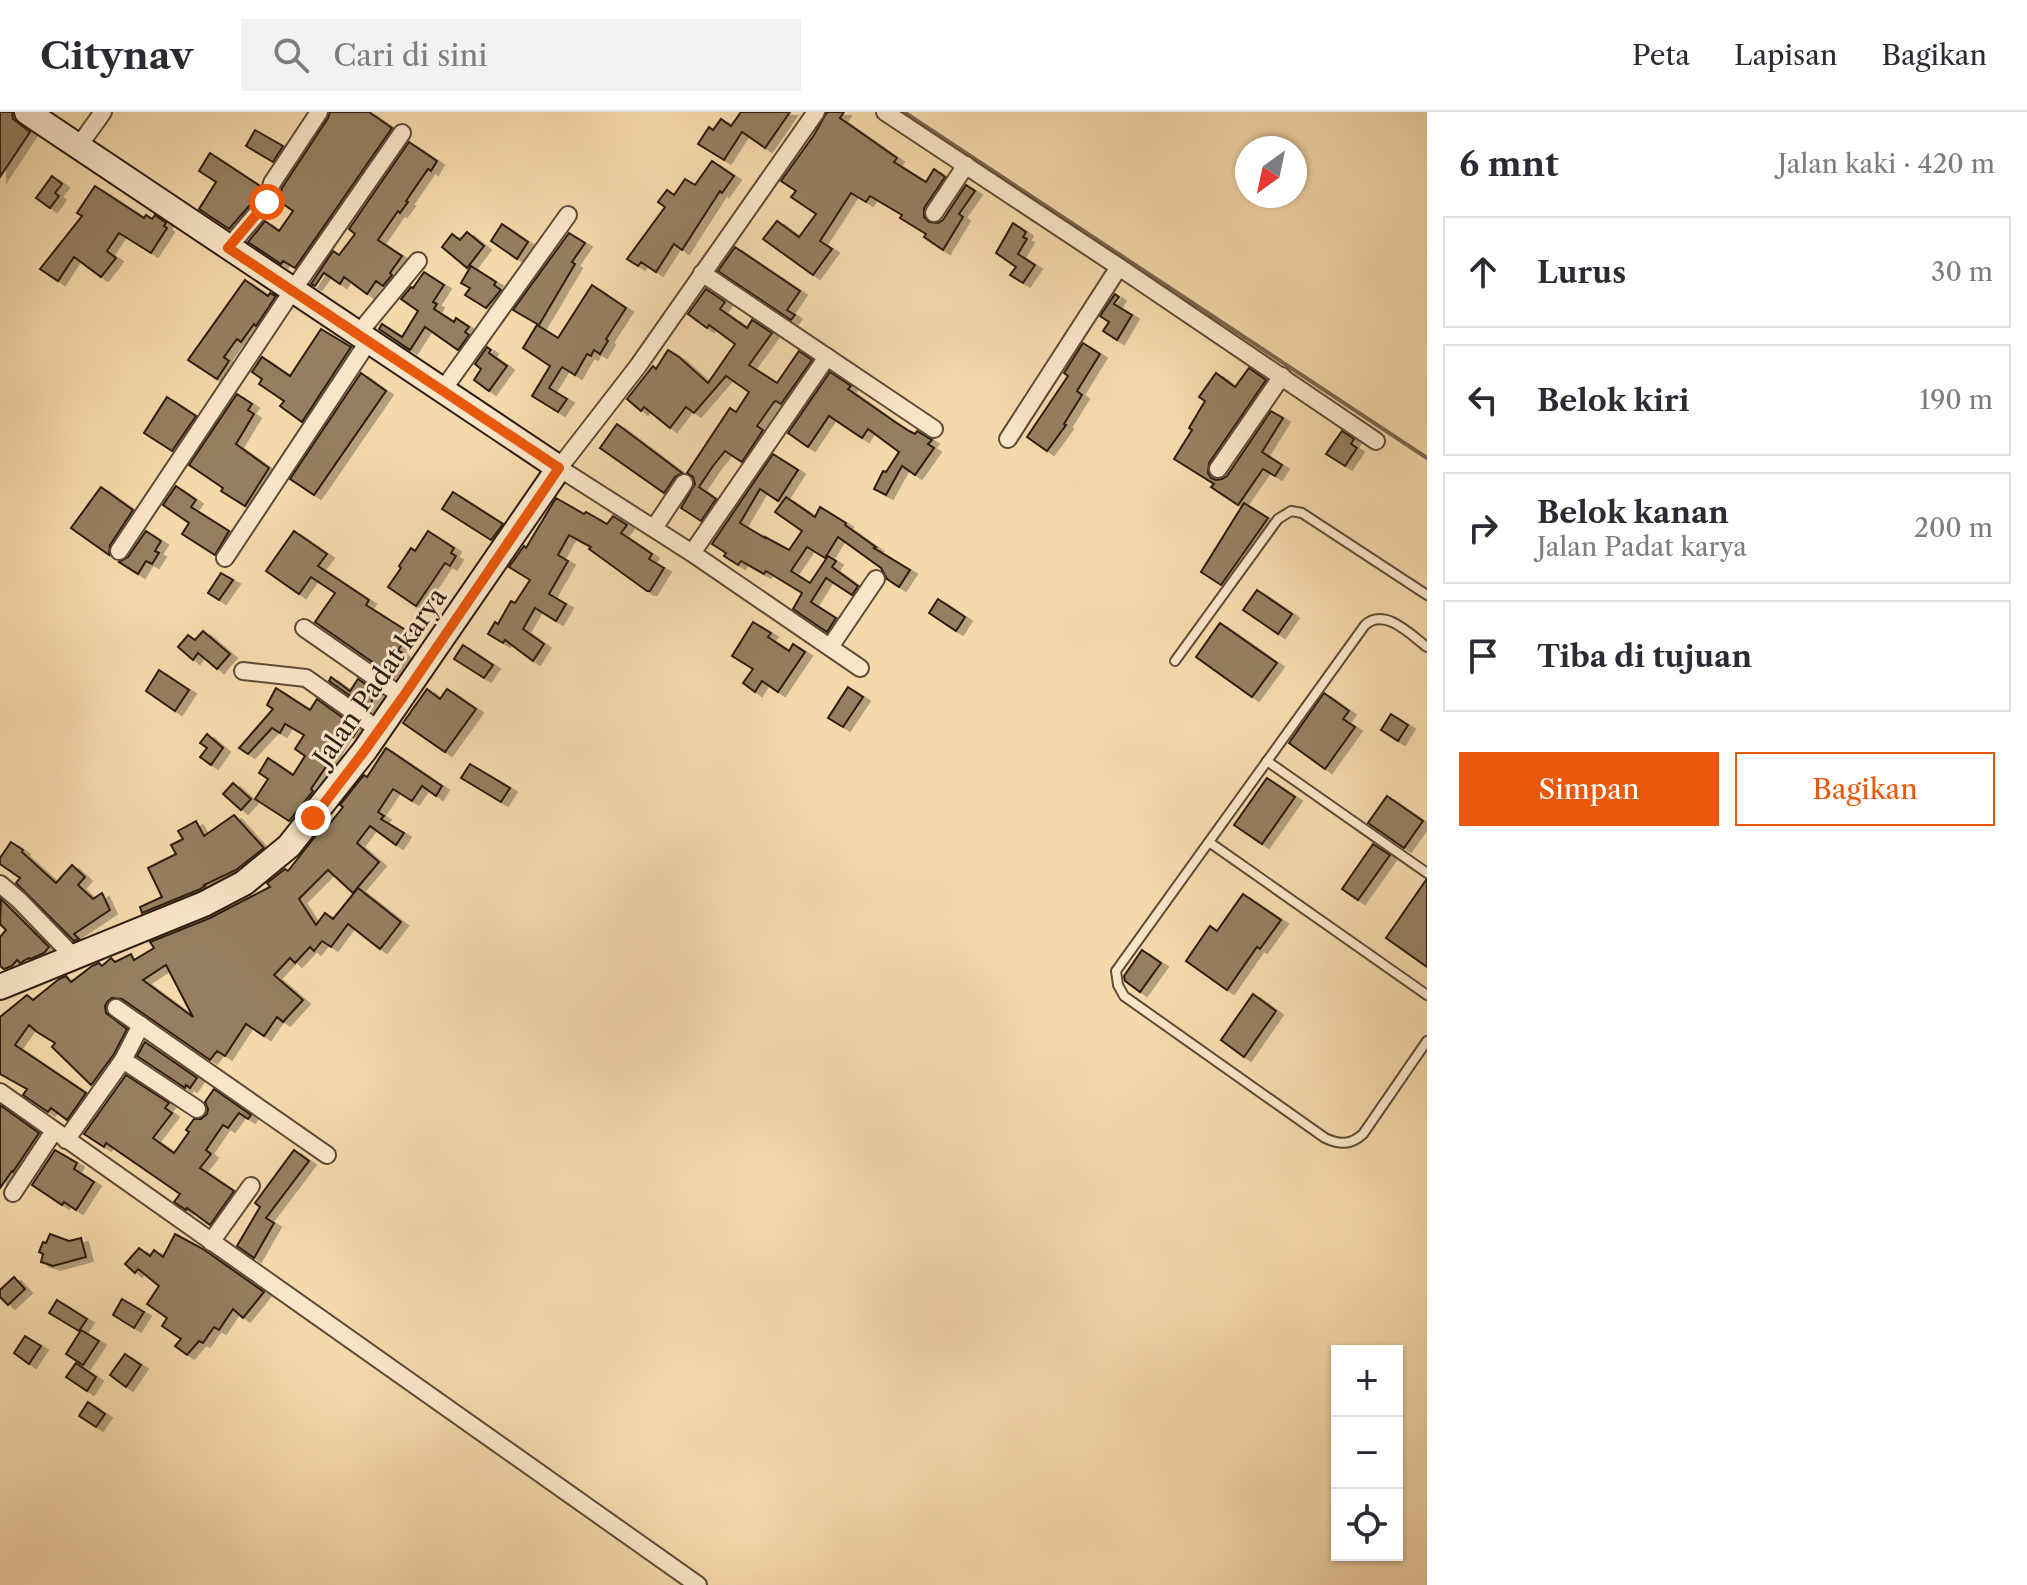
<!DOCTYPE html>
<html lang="id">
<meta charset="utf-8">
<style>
:root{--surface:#fff;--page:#f2f2f3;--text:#2b2b33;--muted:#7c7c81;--line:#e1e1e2;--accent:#ea580c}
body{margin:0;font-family:"Libre Caslon Text",serif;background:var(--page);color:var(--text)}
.controls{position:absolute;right:24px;bottom:24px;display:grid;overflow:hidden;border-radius:0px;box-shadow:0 2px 6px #0004}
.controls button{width:72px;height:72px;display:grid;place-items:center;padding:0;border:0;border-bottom:2px solid var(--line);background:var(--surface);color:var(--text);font:40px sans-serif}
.compass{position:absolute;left:1235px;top:24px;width:72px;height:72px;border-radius:50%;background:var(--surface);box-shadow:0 2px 6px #0004;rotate:213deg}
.stop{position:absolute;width:24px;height:24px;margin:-18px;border:6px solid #ea580c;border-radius:50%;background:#fff}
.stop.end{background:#ea580c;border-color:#fff;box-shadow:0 2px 8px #0008}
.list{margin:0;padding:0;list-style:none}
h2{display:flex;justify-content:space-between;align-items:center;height:104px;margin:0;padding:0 32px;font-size:34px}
h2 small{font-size:26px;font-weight:400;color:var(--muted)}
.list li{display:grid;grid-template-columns:52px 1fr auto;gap:24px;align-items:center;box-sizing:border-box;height:112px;margin:0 16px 16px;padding:0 16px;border:2px solid var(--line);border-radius:0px}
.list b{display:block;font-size:30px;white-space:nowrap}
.list p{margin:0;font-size:26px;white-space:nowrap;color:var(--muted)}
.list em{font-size:26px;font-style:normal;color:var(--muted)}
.actions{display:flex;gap:16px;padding:24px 32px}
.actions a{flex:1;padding:18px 0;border:2px solid var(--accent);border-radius:0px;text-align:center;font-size:28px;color:var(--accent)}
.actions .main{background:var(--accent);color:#fff}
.icon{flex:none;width:44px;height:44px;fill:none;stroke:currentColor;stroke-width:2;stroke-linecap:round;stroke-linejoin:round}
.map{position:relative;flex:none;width:1427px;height:1473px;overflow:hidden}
header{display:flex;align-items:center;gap:48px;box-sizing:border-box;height:112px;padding:0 40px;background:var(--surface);border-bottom:2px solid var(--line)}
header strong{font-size:38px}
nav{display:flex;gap:44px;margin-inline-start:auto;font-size:28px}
.search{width:560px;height:72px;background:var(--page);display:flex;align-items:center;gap:20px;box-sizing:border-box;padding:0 28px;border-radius:0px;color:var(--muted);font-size:30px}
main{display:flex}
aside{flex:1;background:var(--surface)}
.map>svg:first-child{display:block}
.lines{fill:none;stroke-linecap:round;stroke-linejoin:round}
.stream{stroke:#7d674e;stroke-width:4}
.building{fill:#967f61;stroke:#2d1d11;stroke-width:2;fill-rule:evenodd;filter:url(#shadow)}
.service-casing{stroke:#5f4c38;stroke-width:12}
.minor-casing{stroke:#5f4c38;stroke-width:20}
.secondary-casing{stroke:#2d1d11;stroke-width:28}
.service{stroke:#f9e6c8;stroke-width:8}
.minor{stroke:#f9e6c8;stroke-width:16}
.secondary{stroke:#f9e6c8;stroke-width:24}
.route{stroke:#ea580c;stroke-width:10}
.labels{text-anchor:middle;stroke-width:6;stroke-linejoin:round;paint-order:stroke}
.street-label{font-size:26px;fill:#2d1d11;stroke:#f9e6c8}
</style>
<header>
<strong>Citynav</strong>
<div class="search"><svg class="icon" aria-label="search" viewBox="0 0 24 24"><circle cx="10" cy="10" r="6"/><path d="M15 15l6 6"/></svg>Cari di sini</div>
<nav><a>Peta</a><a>Lapisan</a><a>Bagikan</a></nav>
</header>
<main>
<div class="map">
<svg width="1427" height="1473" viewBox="0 0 1427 1473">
<defs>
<filter id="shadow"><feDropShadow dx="7" dy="4" stdDeviation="0" flood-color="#0004"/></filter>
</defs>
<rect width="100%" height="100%" fill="#f6d9ab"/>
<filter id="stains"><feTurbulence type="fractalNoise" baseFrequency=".0025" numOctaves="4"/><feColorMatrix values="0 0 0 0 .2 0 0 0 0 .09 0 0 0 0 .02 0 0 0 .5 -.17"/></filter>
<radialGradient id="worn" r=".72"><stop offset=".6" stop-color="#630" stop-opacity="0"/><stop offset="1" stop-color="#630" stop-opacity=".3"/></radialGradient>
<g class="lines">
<path class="stream" d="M904,0L1427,346"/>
</g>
<g class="building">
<path d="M0,0H12L13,7L30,20L0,65Z"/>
<path d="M330,0H369L392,16L295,156L283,149L281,152L248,130L265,109L279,119L293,99L279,89L282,76L328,6Z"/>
<path d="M741,0H790L765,36L742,20L724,48L698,32L709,15L713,18L721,7L731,14Z"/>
<path d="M827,0H844L840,6L897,46L894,50L926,70L934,57L945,65L924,96V105L929,110L938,111L943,108L966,73L975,79L959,102L963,105L943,138L924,125L926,122L900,106L902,103L870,84L866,90L851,81L820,129L832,137L813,163L763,127L777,109L799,125L816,102L791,85L796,79L781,69L814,23Z"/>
<path d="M255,18L283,34L273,50L246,34Z"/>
<path d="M409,30L437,49L431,59L428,57L406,89L408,90L400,101L398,99L378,128L402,144L390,161L392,163L383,174L376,169L367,182L344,165L340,172L324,161L315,174L311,172L333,139L339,143L355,122L349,117Z"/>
<path d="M210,41L260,74L257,85L229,117L199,97L216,70L199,59Z"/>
<path d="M712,49L734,64L722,81L720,79L682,138L674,132L656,160L641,150L638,154L627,147L665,95L658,90L667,78L674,83L685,67L695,73Z"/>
<path d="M52,64L62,72L55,81L59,84L50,96L36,86Z"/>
<path d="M95,74L144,106L146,103L152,107L155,103L166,111L164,114L167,116L151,141L119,121L107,139L116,146L101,165L74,145L58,169L40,157L82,104L77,101Z"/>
<path d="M1013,111L1026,120L1023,125L1027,127L1018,142L1035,153L1023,171L1010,163L1016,155L996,141Z"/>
<path d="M502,112L528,130L517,147L491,129Z"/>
<path d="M467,120L484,134L467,156L442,135L452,122L460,128Z"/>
<path d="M569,121L585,131L572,150L575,152L539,213L513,198Z"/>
<path d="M735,135L800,179L787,198L795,203L791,208L718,159Z"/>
<path d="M471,154L496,170L494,173L501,178L486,196L465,183L470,176L461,171Z"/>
<path d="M424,160L444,173L433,190L437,192L434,197L454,210L456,206L469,215L465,220L469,223L458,238L425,215L410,238L379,217L382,212L402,225L418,199L401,187L411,175L413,176Z"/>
<path d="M245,168L268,184L270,181L276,184L256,214L254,212L241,230L237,227L224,245L229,249L217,267L188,248Z"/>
<path d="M592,173L626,196L606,227L608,229L600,242L594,238L591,244L587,242L575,263L562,255L549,276L567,287L558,300L532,284L550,254L523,236L537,213L558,226Z"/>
<path d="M706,177L725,190L720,197L747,216L752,208L772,221L749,253L777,271L799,239L812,248L781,292L776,289L774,290L757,314L763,318L742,350L725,339L713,354L699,375L716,387L701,409L681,396L695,372L693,365L687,361L730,296L736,300L749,280L726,264L694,301L686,295L670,316L644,295L641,299L627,287L653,254L656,257L668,238L679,245L708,271L735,232L709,213L707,216L688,202Z"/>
<path d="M1115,182L1119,185L1114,192L1132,203L1117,228L1103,219L1109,210L1100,204Z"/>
<path d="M321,217L351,235L302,310L280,294L284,289L259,272L262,267L252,260L262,245L290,264Z"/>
<path d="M1083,231L1100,242L1077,279L1082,283L1064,312L1066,313L1047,339L1027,325L1068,264L1064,261Z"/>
<path d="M487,235L491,238L489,241L507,254L489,279L474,268L481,257L475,252Z"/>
<path d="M1249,256L1266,268L1209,351L1208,361L1211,366L1216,368L1222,367L1227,364L1271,299L1283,306L1262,340L1282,353L1275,364L1263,357L1238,393L1211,375L1214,372L1174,347L1192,318L1189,316L1205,289L1199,285L1216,261L1235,275Z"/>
<path d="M830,260L851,274L848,277L895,310L909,319L915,322L917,319L932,328L928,332L934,336L915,363L902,354L886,383L874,377L883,359L886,360L899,340L868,317L862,326L829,304L808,335L788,321Z"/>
<path d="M361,261L386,279L314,383L290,367Z"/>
<path d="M237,282L252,292L248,298L254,302L236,332L269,356L245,394L221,379L223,376L189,353Z"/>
<path d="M167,285L196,304L172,339L144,321Z"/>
<path d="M617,312L682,361L675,365L664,381L600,336Z"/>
<path d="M1342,319L1354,327L1351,332L1357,336L1345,354L1326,342Z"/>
<path d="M773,342L798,358L778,389L760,377L740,411L765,426V425L789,438L802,419L775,400L786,385L815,405L820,395L846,411L845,413L876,435L874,436L910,458L899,475L887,467L881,456L838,425L825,446L807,435L791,459L810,471L828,444L836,449L832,455L858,474L852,483L826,466L811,490L836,506L827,520L793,497L802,481L766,459L764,462L741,449L738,453L724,444L726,441L712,432Z"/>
<path d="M176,374L196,388L191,395L229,419L215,443L182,422L189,411L163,393Z"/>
<path d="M101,375L133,398L110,433L109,443L71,416Z"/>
<path d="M453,380L503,412L491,428L442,397Z"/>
<path d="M556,386L584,402L586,400L607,412L613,404L627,413L621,421L652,442L649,447L664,456L650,479H647L589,437L591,435L569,423L558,443L568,449L549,482L566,492L556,509L535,496L523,517L544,532L533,549L505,528L503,531L488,522L495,510L498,512L511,489L515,491L530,468L509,455L524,434L526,436Z"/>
<path d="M1244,391L1268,406L1221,473L1201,460Z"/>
<path d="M146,419L161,429L155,439L159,441L152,452L146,449L138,462L119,450L128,445Z"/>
<path d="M294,419L327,442L318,454L369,488L366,493L410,521L398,538L404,542L391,563L315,510L335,481L311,465L299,482L266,459Z"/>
<path d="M428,419L454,436L451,441L456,444L450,454L445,451L416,494L388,475L401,456L399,454L411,436L415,439Z"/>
<path d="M221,461L233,468L219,488L208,481Z"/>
<path d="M1257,478L1292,502L1278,522L1243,498Z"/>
<path d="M938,487L965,505L956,519L929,501Z"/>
<path d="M753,510L771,521L768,525L789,539L793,532L805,540L778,580L762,569L755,580L743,571L753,557L732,544Z"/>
<path d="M1220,511L1277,551L1252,585L1196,545Z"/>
<path d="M203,519L230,542L217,557L198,541L193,548L178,535L188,523L195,528Z"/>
<path d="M463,533L493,553L484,566L454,547Z"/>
<path d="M159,558L189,578L175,599L146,579Z"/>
<path d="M331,565L350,579L358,567L377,580L370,592L373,594L370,598L329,569Z"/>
<path d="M848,575L863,585L843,615L828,606Z"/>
<path d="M276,576L310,598L317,587L358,617L353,625L346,620L334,639L336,640L311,677L313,679L289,709L255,687L268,667L259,661L268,646L293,663L305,644L295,637L304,623L285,612L280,621L272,616L248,642L239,636L273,597L267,593Z"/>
<path d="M427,577L440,587L447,577L476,597L445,640L403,611Z"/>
<path d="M1324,581L1349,599L1343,607L1355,615L1325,657L1289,631Z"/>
<path d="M1391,602L1408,613L1398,629L1381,618Z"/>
<path d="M207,622L223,636L211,653L200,645L207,636L200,631Z"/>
<path d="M386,636L442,674L436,684L422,674L412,689L393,677L378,700L384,704L381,707L404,721L396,733L370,714L357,731L379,750L353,781L328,758L299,787L316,813L325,801L333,807L358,776L401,810L380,837L348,812L331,835L322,829L314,839L310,835L295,851L290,846L274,863L303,888L283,910L277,905L264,924L246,912L225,944L217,939L210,948L122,887L112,886L108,889L105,894L106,901L127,917L114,942L91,973L52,935L55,931L37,920L29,913L15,933L86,981L67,1008L51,996L48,1000L23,983L27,977L0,962V905L27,883L33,888L59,867L66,864L71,870L92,854L99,851L102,854L111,846L115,850L131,842L134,848L154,836L150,830L210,806L270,775L267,771L285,757L288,759L324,713L327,715L343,695L340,693L364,663L367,665ZM166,853L193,905L143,868Z"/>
<path d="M470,652L510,676L501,690L461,666Z"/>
<path d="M1267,666L1295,685L1262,732L1234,713Z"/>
<path d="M233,671L251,687L241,698L223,682Z"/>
<path d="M1387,684L1423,709L1404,736L1368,711Z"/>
<path d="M234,703L264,736L236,758L204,773L205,774L198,778L142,801L140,795L162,785L148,756L176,742L171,733L183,727L178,719L196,709L204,724Z"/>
<path d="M11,730L23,738L22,740L56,771L72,753L85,765L78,773L93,787L102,781L110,798L74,822L79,827L74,829L16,771L20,766L0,752V746Z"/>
<path d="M1373,732L1390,743L1358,788L1342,777Z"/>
<path d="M1426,768H1427V855L1386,826Z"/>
<path d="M1243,782L1281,808L1260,837L1257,835L1227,878L1186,849L1210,814L1217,819Z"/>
<path d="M1,787L49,835L44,841L30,847L29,846L20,851L17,848L12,854L4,857L0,854V825L6,818L0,812Z"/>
<path d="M1142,838L1161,851L1140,880L1125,869L1124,864Z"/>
<path d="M1253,882L1276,899L1244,945L1221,928Z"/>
<path d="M145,930L197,966L190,976L186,973L185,976L137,944Z"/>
<path d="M126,963L169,991L165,996L172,1001L153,1026L174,1041L189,1020L186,1018L194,1007H201L207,1002L208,997L205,990L214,977L251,1003L248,1007L239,1001L228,1016L223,1013L206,1038L211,1042L200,1056L234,1079L210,1113L187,1096L186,1098L174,1090L180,1082L106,1031L104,1035L84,1022Z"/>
<path d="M0,993L39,1021L13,1060L12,1059L0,1076Z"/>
<path d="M55,1038L77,1051L74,1057L94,1070L76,1098L64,1090L62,1093L32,1073Z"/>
<path d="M294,1038L309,1049L266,1106L274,1111L254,1146L237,1134L260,1095L255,1091Z"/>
<path d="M50,1122L69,1129L81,1126L86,1145L53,1154L41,1150L43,1142L39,1140L43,1130L46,1131Z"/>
<path d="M175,1122L203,1137L264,1180L243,1206L233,1197L219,1218L214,1215L203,1231L199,1229L187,1243L175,1234L181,1227L162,1214L167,1206L147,1192L159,1174L138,1157L135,1161L125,1152L139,1136L150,1144L154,1138L163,1145Z"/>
<path d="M14,1165L25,1177L8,1193L0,1185V1178Z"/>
<path d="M122,1187L144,1200L134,1216L113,1203Z"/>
<path d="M57,1188L87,1207L79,1219L49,1201Z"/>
<path d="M81,1218L99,1229L83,1253L66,1242Z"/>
<path d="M25,1224L41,1234L29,1252L14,1241Z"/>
<path d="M125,1242L141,1253L126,1275L110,1263Z"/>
<path d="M76,1251L96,1265L87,1279L66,1265Z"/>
<path d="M88,1290L105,1302L96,1315L79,1304Z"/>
</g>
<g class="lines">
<defs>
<g id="service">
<path d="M1427,535C1411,523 1385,495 1365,513L1116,859L1118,873L1124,884L1325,1026C1340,1033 1351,1033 1363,1022L1427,929"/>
<path d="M1175,549L1278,407L1291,399L1302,401L1427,483"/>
<path d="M1267,649L1427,761"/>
<path d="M1209,730L1427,883"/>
</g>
<g id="minor">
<path d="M816,0L638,254L559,356L692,441L860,556"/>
<path d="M885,0L1119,155L1376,329"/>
<path d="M78,35L103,0"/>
<path d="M934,101L966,53"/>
<path d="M228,136L267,90L272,71L319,0"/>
<path d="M702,161L934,317"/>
<path d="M358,222L418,149"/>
<path d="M442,279L568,103"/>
<path d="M1008,327L1119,155"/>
<path d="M1218,357L1282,264"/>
<path d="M654,416L684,371"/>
<path d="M119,439L293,178L402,21"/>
<path d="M692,441L827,245"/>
<path d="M225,446L368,230"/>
<path d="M304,516L403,585"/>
<path d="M830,535L876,467"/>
<path d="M243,559L306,566L379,618"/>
<path d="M0,772L19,788L75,846"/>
<path d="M116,896L327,1043"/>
<path d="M141,913L123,948L197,997"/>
<path d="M0,980L698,1473"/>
<path d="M66,1028L123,948"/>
<path d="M13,1081L54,1019"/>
<path d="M211,1130L251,1074"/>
</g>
<path id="secondary" d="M0,875L204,792L244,771L289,734L365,638L559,356L27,0"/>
</defs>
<use href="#service" class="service-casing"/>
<use href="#minor" class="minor-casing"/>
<use href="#secondary" class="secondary-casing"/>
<use href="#service" class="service"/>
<use href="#minor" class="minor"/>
<use href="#secondary" class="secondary"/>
</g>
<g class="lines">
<path class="route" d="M267,90L228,136L559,356L403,585L365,638L313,706"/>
</g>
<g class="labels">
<g class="street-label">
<text transform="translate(380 565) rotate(-55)" y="9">Jalan Padat karya</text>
</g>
</g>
<rect width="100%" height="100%" filter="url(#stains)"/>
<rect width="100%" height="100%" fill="url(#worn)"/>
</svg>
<div class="controls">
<button>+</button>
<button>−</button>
<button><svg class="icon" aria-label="locate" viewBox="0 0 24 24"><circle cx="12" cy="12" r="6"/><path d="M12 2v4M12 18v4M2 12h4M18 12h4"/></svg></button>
</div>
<svg class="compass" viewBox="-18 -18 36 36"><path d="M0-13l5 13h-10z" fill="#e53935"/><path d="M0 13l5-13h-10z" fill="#7c7c81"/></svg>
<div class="stop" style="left:267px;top:90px"></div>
<div class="stop end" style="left:313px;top:706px"></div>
</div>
<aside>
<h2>6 mnt<small>Jalan kaki · 420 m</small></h2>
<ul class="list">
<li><svg class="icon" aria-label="ahead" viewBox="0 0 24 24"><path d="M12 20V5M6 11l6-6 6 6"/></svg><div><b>Lurus</b></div><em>30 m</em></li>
<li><svg class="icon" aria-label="left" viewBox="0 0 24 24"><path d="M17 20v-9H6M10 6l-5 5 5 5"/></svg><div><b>Belok kiri</b></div><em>190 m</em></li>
<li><svg class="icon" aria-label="right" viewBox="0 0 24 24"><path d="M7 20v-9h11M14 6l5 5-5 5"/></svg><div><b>Belok kanan</b><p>Jalan Padat karya</p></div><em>200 m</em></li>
<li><svg class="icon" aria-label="arrive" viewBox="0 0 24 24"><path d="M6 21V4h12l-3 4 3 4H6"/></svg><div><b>Tiba di tujuan</b></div></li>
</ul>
<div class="actions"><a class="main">Simpan</a><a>Bagikan</a></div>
</aside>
</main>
